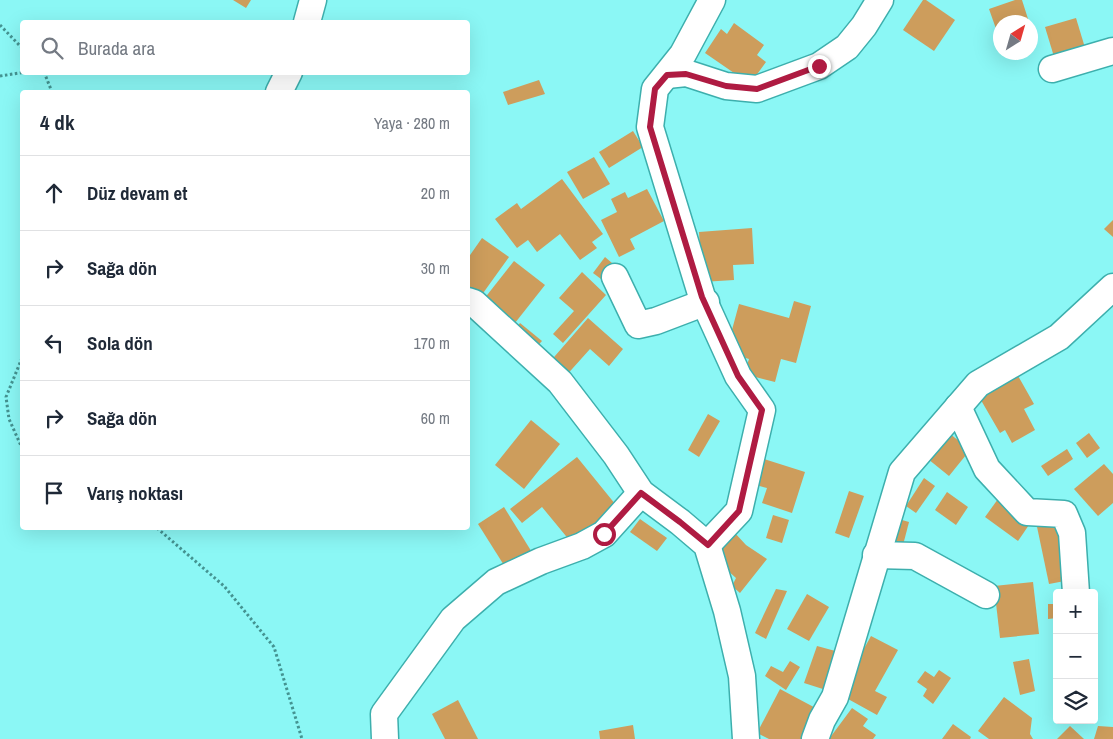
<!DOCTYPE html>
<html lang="tr">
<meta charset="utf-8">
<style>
:root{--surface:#fff;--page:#f6f6f7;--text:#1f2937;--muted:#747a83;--line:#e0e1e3}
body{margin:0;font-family:"Archivo Narrow",sans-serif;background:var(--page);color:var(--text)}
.controls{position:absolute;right:15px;bottom:15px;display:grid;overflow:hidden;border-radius:5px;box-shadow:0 5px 20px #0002}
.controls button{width:45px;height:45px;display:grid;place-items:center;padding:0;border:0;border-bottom:1px solid var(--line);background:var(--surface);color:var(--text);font:25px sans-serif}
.compass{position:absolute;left:993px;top:15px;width:45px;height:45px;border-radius:50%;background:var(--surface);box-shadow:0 5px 20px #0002;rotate:37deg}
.stop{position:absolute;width:15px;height:15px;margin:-11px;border:4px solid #af1b42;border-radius:50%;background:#fff}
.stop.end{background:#af1b42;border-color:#fff;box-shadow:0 1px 5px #0008}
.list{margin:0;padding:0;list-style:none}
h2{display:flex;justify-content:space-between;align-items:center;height:65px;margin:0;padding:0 20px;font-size:21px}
h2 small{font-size:16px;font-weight:400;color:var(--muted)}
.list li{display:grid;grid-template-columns:32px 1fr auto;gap:15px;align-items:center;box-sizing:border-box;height:75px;padding:0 20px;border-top:1px solid var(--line)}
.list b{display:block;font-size:19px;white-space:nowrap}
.list em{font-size:16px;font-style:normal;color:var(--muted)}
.icon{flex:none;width:28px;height:28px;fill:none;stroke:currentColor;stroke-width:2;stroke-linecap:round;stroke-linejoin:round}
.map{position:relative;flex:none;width:1113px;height:739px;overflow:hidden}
.search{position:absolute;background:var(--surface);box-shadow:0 5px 20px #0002;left:20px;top:20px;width:450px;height:55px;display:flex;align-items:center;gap:12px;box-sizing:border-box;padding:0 18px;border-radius:5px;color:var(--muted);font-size:19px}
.panel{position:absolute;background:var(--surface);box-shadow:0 5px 20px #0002;left:20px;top:90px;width:450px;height:440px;border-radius:5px}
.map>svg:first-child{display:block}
.building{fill:#cd9d5c}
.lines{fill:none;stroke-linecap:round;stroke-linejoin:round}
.minor-casing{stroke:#3dafad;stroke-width:29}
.path{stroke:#449391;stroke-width:3;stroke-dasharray:2.5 2.5;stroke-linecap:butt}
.minor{stroke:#fff;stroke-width:26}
.route{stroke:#af1b42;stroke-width:6}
</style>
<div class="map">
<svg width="1113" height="739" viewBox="0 0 1113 739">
<rect width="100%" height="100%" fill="#8bf7f5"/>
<g class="building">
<path d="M233,0H251L246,8Z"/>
<path d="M923,0H926L955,20L934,51L903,30Z"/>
<path d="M1015,0H1022L1029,22H1000V40L989,9Z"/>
<path d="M1076,18L1086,51L1055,60L1045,27Z"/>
<path d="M734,23L764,45L757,55L766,62L750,84L705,53L721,29L727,34Z"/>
<path d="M539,80L545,94L508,105L503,92Z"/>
<path d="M633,131L643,147L609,168L599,152Z"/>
<path d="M594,157L610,184L583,199L567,172Z"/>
<path d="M562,179L603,234L592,242L597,248L580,260L560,234L537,252L528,240L517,248L495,219L517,203L521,209Z"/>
<path d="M647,189L664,221L630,239L635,249L619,257L601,220L617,212L611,199L625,192L628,198Z"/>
<path d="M1113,220V237L1104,229Z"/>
<path d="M752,228L754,264L733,265L734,280L702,282L699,232Z"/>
<path d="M482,238L509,257L481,296L468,286V258Z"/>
<path d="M605,257L612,263L601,279L593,273Z"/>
<path d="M514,261L545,285L515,323L484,299Z"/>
<path d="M582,272L606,295L563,343L553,334L574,311L559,298Z"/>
<path d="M794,301L811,306L796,363L781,359L775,382L744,374L749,359L726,352L739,304L789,318Z"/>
<path d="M588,318L623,349L609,366L590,349L564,378L548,364Z"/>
<path d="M520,323L542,341L533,351L512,333Z"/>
<path d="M1017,374L1034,404L1024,409L1035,430L1012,443L1005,430L1000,433L978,395Z"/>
<path d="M708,414L720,421L699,457L688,450Z"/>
<path d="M531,420L560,444L524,489L495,465Z"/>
<path d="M949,433L970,450L949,476L928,459Z"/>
<path d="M1089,433L1100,448L1087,458L1076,443Z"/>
<path d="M1067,449L1073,459L1048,476L1041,466Z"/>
<path d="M577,457L620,510L575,547L542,507L522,523L510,509Z"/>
<path d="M764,459L805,472L792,513L762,503L767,488L756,485Z"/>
<path d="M1104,464L1113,474V503L1098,516L1074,489Z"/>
<path d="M924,478L935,486L916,513L906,506Z"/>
<path d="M849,491L864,496L849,538L835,533Z"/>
<path d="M947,492L968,507L956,525L935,510Z"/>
<path d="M998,499L1031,522L1018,541L985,517Z"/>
<path d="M504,507L533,554L507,570L478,524Z"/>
<path d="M773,515L789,520L782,543L766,538Z"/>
<path d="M1057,517L1070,580L1049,584L1036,522Z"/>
<path d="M895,518L909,522L902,549L888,545Z"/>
<path d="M640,519L667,538L657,551L630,532Z"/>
<path d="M734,532L746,545L767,559L740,593L732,586L736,578L726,569L728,566L716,554Z"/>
<path d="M1033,582L1039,634L1000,638L994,586Z"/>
<path d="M776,589L787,591L766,639L755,633Z"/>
<path d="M807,594L829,607L809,641L787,629Z"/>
<path d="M1048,604H1057V618L1048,619Z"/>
<path d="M871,636L898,650L875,691L887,697L877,715L839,694Z"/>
<path d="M817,646L839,652L826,690L804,683Z"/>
<path d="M1029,659L1035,691L1020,695L1013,662Z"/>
<path d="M790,661L800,667L786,690L765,676L771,666L783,672Z"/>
<path d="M939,670L951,678L933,704L923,696L927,689L917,682L925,671L934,677Z"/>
<path d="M780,689L823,712L809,739H769L757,733Z"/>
<path d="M1004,697L1032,718L1030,734L1033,739H989L978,731Z"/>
<path d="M458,700L478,739H445L432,714Z"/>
<path d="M852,708L868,719L863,726L876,735L873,739H829Z"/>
<path d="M953,724L971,737L970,739H942Z"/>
<path d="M633,725L635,739H600L599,731Z"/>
<path d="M1070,726L1084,739H1057Z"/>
<path d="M1098,726L1113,727V739H1094Z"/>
</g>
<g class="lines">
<defs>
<g id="minor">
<path d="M307,22L313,0"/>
<path d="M1052,69L1113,51"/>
<path d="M667,75L686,73L726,86L757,89L819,66L847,47L864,26L880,0"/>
<path d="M279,92L289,72"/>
<path d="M615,277L638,325L656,321L706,302"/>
<path d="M468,301L474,303L560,382L616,455L641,493L680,522L707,545L727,611L742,676L746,739"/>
<path d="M958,407L987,469L1027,512L1064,514L1072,533L1076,593"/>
<path d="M707,545L739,511L762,410L738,376L702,297L650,127L655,89L683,54L712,0"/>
<path d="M876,555L915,556L986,595"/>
<path d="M385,739L384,714L453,619L496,582L541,561L582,546L604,534L641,493"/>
<path d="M815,739L822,720L835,697L902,472L978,384L1059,337L1113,287"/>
</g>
</defs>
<use href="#minor" class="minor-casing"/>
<g class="path">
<path d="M0,25L22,48"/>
<path d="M44,72L52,92"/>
<path d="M0,76L26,72"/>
<path d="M22,358L6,397L9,419L22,448"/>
<path d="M157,528L224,586L274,647L302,739"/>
</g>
<use href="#minor" class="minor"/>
</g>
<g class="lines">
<path class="route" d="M604,534L641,493L680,522L708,545L739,511L762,410L738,376L702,297L650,127L655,89L667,75L686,74L726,86L757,89L819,66"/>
</g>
</svg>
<div class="controls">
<button>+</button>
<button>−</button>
<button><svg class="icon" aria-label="layers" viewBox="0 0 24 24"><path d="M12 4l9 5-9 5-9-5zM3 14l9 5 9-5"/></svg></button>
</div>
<svg class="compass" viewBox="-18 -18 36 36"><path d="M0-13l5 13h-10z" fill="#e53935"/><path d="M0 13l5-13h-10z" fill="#747a83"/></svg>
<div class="stop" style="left:604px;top:534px"></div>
<div class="stop end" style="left:819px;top:66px"></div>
<div class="search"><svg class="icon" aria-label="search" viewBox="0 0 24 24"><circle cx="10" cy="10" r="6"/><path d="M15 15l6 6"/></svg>Burada ara</div>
<section class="panel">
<h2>4 dk<small>Yaya · 280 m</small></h2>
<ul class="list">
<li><svg class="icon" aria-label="ahead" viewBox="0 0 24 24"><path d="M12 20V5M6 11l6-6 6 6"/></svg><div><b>Düz devam et</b></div><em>20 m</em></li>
<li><svg class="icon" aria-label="right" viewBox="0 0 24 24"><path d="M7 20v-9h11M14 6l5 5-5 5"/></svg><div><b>Sağa dön</b></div><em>30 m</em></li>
<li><svg class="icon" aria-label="left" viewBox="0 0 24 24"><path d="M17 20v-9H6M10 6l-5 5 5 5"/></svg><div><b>Sola dön</b></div><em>170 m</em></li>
<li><svg class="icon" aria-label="right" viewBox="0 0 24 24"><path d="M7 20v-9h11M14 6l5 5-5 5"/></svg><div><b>Sağa dön</b></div><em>60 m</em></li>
<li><svg class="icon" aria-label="arrive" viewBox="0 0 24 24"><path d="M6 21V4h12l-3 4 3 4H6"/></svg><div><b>Varış noktası</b></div></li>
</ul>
</section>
</div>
